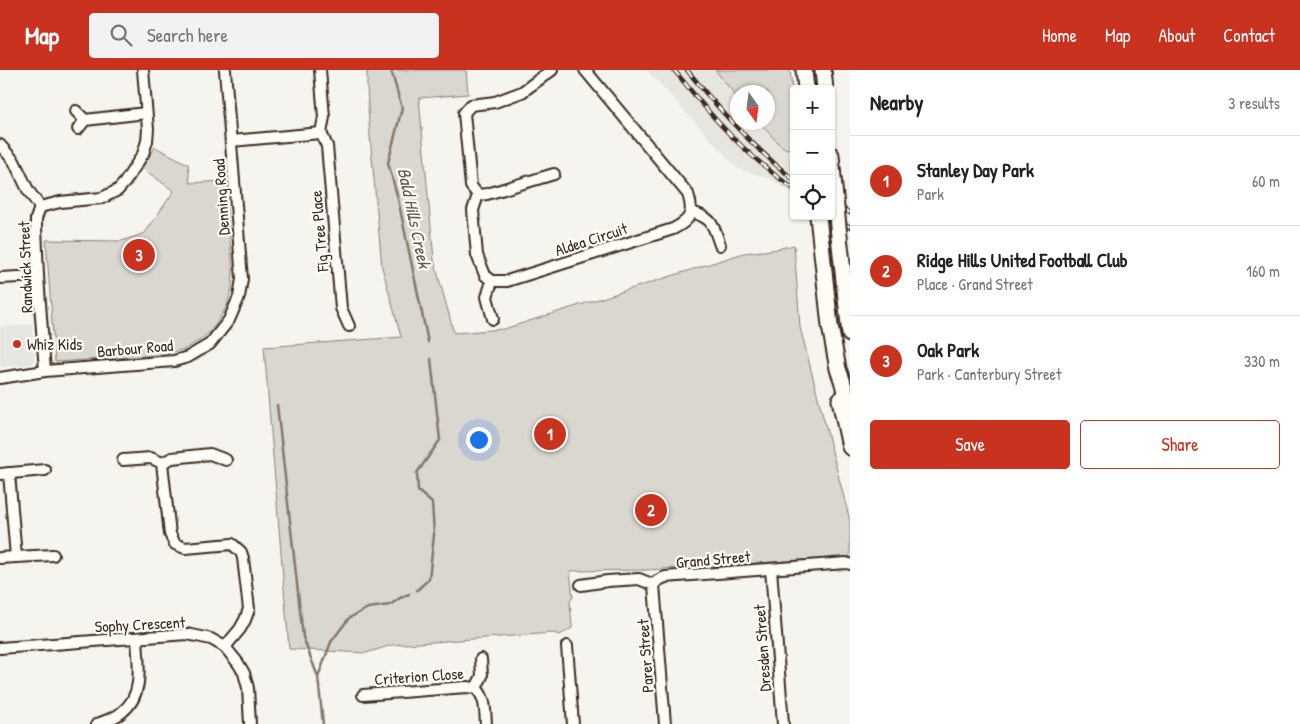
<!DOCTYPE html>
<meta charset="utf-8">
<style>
:root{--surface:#fff;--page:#f2f2f2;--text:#222;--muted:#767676;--line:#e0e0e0;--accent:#c8321e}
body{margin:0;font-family:"Patrick Hand",sans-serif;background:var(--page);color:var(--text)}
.controls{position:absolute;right:15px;top:15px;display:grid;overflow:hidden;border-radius:5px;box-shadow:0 1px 4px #0004}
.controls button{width:45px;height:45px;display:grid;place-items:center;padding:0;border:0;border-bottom:1px solid var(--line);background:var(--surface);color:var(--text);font:25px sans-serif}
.compass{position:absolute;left:730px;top:15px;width:45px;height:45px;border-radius:50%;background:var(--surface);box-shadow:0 1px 4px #0004;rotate:166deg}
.you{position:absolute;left:478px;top:369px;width:18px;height:18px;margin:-12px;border:4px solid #fff;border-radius:50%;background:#1a73e8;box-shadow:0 0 0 8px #1a73e833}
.badge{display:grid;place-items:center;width:32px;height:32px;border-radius:50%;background:var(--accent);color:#fff;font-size:16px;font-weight:700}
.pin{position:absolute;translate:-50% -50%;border:2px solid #fff;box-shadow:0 1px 5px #0006}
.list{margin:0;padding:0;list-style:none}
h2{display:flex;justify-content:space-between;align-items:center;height:65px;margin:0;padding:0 20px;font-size:21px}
h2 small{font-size:16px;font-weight:400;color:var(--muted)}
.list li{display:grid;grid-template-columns:32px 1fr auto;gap:15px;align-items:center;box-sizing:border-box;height:90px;padding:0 20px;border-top:1px solid var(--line)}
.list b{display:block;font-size:19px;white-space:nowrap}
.list p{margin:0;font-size:16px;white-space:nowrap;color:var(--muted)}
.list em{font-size:16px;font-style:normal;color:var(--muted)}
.actions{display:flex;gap:10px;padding:15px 20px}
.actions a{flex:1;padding:11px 0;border:1px solid var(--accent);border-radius:5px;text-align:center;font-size:18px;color:var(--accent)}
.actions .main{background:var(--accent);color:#fff}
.icon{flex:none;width:28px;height:28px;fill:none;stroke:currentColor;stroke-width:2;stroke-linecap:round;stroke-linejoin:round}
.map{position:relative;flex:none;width:850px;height:654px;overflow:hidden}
header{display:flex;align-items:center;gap:30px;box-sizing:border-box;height:70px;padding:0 25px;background:var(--accent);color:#fff}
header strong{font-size:24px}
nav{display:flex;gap:28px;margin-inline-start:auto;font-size:18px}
.search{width:350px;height:45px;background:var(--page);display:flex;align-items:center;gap:12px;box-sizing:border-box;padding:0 18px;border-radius:5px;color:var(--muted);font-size:19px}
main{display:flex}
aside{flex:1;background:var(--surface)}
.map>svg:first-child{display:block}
.built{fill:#e7e5df}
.green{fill:#dad6d0;stroke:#8a8077}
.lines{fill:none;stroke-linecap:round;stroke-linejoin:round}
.stream{stroke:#84786e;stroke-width:2.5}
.minor-casing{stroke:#3b2a1e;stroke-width:14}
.highway-casing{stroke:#3b2a1e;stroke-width:19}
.minor{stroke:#fdfcf7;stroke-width:10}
.highway{stroke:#fdfcf7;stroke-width:15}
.rail-casing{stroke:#3b2a1e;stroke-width:4.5}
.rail{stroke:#fdfcf7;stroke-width:2.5;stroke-dasharray:8;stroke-linecap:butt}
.highway-bridge-casing{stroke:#3b2a1e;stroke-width:19;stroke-linecap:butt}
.highway-bridge{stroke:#fdfcf7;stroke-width:15}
.poi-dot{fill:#c8321e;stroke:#fdfcf7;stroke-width:2}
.labels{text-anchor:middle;stroke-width:4.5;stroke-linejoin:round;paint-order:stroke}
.street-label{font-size:16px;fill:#3b2a1e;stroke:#fdfcf7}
.poi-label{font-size:16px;fill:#3b2a1e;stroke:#fdfcf7;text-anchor:start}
.water-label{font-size:18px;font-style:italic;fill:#65584d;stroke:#fdfcf7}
</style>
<header>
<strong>Map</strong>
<div class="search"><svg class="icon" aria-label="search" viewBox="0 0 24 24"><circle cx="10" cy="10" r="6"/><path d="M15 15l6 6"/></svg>Search here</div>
<nav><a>Home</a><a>Map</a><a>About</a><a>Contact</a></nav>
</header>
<main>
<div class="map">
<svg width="850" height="654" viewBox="0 0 850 654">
<rect width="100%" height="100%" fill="#f5f4ee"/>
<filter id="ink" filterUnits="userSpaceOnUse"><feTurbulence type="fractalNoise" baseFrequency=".02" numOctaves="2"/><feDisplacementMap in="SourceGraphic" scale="10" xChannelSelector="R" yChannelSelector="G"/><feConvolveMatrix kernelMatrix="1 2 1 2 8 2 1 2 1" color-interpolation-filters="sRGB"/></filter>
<g filter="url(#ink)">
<g class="built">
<path d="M647,0H715L737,27L738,52L760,53L794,88V125L771,109L737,98Z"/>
<path d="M32,254L34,291L31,294L0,297V257Z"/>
</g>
<g class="green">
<path d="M367,0H466L468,24L419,28L434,190L454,263L504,259L744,183L772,180L794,175L800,257L850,451V487L647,500L570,501L573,527L570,531L572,558L560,565L553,563L392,575L366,583L289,579L264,277L401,267L382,197L369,55L367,16Z"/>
<path d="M715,0H790L794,36V78L786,79L778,73L760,53L768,52V22H738L737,27Z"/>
<path d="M155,77L188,94L190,113L224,111L233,200L232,217L227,236L218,251L211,261L200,270L185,279L161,285L55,292L46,170L122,171L145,163L174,121L142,98Z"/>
</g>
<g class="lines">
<g class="stream">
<path d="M391,0L402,38L388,93L398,129L428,272"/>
<path d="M277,335L303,567L318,607"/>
<path d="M417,520L429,509L434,465L432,433L418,421L417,403L440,370L431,289"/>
<path d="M323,654L318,607L331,572L349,548L368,538L390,535L400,528L409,524"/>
</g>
<defs>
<g id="minor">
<path d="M552,0L522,22L495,32L471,35L464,43L471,116L478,125L473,140L477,185L485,205L492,211H507L673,159C691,150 694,143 688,124L585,0"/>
<path d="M76,41L85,50"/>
<path d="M78,59L85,50L146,43"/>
<path d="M321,63L327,76L341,238L349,256"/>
<path d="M231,71L321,63L324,47L320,0"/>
<path d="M0,75L14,91L28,120L40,137L36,149V157L38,206L45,301"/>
<path d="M478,125L487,124L554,104"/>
<path d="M40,137L60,132L102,128L118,120L125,112L143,84L147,71L148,59L143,0"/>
<path d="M691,142C713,148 713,155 720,175"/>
<path d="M0,208L38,206"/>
<path d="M492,211L487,227L493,249"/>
<path d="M0,308L45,301L174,291L188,287L210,274L229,250L239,227L242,209L225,0"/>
<path d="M123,390L151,388L162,393L170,464L175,474L185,478L232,474L241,482L243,488L249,539L245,550L240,559L225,577"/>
<path d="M162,393L172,388L210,384L226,390"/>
<path d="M9,403L16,487L53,485"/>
<path d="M0,404L45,400"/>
<path d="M0,488L16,487"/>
<path d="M771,499L783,654"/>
<path d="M581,515L608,511L639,509L654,515L657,511L665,507L846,493L850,494"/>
<path d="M654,515L665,654"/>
<path d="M567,576L573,654"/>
<path d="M0,578L187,564L211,569L225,577L238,593L244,603L248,618L250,654"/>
<path d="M481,589L482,606L476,618C486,628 485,640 486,654"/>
<path d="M363,625L466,617L476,618"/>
<path d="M97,654C105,651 116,648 122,642C145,624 138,594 137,568"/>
</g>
<g id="highway">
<path d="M804,0L806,19"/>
<path d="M823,0L825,19"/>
<path d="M831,85L833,108"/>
<path d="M818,146L830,256L838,299L842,310L850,341"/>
<path d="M839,166L850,264"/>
<path d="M840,330L850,377"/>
</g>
</defs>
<use href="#minor" class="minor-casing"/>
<use href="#highway" class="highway-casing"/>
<use href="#minor" class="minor"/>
<use href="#highway" class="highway"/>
<defs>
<g id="rail">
<path d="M674,0C689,18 703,36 719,53C742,78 767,100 794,119"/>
<path d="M687,0C719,40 754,78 794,110"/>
<path d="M831,131L850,143"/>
<path d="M831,145L850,157"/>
</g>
</defs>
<use href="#rail" class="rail-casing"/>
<use href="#rail" class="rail"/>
<defs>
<path id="highway-bridge" d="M833,108L839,166"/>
</defs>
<use href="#highway-bridge" class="highway-bridge-casing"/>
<use href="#highway-bridge" class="highway-bridge"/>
</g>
</g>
<circle class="poi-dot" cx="17" cy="274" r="5"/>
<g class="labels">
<g class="street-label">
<text transform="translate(221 127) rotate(-94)" y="6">Denning Road</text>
<text transform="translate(319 161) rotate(-95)" y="6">Fig Tree Place</text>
<text transform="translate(591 169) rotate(-18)" y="6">Aldea Circuit</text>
<text transform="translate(25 197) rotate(-92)" y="6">Randwick Street</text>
<text transform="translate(135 278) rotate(-5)" y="6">Barbour Road</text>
<text transform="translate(713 489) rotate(-5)" y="6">Grand Street</text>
<text transform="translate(140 554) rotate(-3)" y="6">Sophy Crescent</text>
<text transform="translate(762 578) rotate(-94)" y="6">Dresden Street</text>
<text transform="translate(645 586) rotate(-94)" y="6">Parer Street</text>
<text transform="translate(419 606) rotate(-4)" y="6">Criterion Close</text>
</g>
<g class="poi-label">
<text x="27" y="280">Whiz Kids</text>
</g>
<g class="water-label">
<text transform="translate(414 148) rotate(78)" y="6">Bald Hills Creek</text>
</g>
</g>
</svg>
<div class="controls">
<button>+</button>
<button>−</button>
<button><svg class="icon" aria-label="locate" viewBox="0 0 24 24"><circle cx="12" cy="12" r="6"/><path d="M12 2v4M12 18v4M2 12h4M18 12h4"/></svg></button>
</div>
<svg class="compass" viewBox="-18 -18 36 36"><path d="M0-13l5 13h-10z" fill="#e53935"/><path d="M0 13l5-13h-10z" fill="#767676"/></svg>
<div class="you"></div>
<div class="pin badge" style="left:550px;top:364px">1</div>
<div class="pin badge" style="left:651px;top:440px">2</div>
<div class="pin badge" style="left:139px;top:185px">3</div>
</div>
<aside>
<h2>Nearby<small>3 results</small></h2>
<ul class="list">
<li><span class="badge">1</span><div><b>Stanley Day Park</b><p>Park</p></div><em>60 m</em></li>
<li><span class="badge">2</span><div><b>Ridge Hills United Football Club</b><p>Place · Grand Street</p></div><em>160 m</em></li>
<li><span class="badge">3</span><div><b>Oak Park</b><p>Park · Canterbury Street</p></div><em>330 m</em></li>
</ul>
<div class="actions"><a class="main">Save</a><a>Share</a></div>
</aside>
</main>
